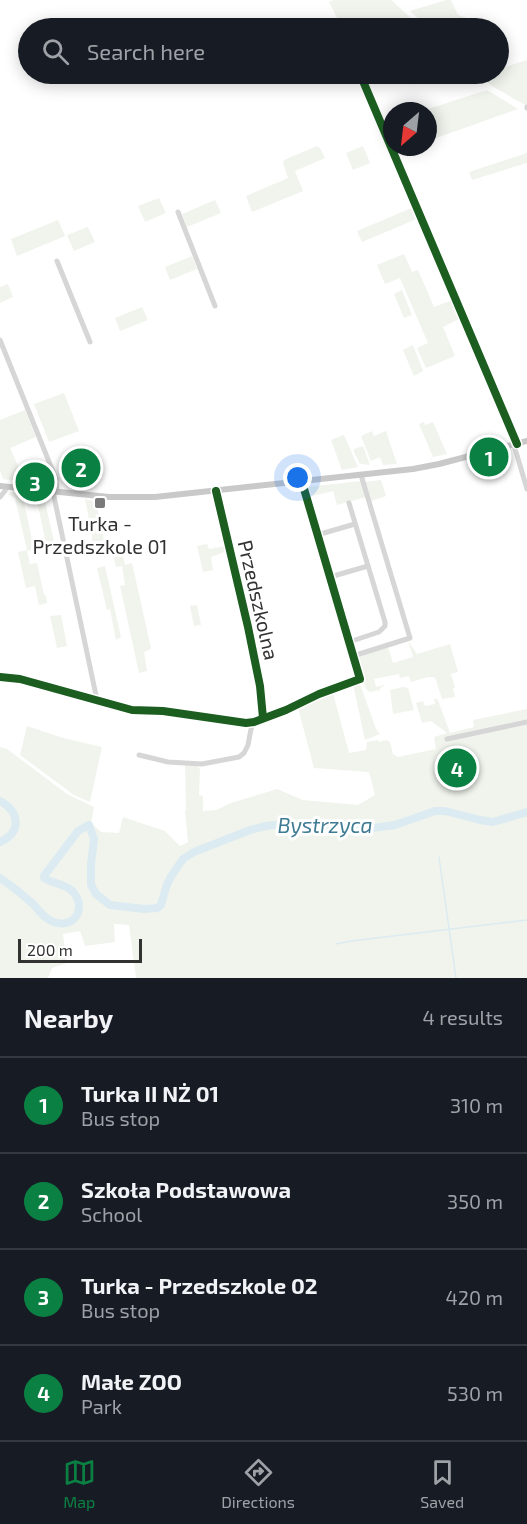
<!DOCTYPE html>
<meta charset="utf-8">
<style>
:root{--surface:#171b24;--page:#20242c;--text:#f1f3f6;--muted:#9ea1a6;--line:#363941;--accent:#0b8043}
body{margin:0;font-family:"Exo 2",sans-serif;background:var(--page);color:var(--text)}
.compass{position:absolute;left:383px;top:102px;width:54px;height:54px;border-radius:50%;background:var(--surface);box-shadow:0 3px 15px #0003;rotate:208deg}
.scale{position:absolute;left:18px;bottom:15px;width:124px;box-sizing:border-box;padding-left:6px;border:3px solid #323232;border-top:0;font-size:16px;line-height:21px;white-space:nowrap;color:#323232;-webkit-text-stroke:4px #fff;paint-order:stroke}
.you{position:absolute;left:298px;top:478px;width:21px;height:21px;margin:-15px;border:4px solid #fff;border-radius:50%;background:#1a73e8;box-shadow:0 0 0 9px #1a73e833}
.badge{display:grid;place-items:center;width:39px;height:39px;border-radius:50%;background:var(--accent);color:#fff;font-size:20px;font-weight:700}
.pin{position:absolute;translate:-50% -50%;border:3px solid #fff;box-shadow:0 2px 6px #0006}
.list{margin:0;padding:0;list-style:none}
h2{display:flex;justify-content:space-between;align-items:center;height:78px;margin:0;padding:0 24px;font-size:26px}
h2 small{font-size:20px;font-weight:400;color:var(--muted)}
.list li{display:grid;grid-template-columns:39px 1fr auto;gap:18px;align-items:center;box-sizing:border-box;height:96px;padding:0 24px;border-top:2px solid var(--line)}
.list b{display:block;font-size:22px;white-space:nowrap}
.list p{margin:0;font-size:20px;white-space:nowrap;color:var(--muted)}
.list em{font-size:20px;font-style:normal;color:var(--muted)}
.icon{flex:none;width:33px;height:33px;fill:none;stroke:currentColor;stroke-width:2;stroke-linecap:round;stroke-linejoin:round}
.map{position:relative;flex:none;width:527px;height:978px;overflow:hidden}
.search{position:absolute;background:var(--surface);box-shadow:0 3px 15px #0003;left:18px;right:18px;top:18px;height:66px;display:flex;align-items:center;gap:15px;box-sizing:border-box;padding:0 21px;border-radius:33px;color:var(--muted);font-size:22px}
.sheet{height:462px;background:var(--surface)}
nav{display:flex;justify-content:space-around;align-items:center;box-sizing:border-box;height:84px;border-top:2px solid var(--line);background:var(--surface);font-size:16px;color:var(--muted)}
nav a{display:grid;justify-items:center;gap:3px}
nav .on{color:var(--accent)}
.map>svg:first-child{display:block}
.green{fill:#f1f4ed}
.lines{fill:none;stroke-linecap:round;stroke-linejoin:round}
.stream{stroke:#dbebf1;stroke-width:1.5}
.river{stroke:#dbebf1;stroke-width:8}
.minor{stroke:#d6d6d6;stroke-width:5}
.major{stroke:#c9c9c9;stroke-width:6}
.cycleway-casing{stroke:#fff;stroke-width:11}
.cycleway{stroke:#1b5e20;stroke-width:8}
.poi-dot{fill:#7a7a7a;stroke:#fff;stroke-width:2}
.labels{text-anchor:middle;stroke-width:6;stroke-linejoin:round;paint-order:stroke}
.poi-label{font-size:20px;fill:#323232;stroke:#fff}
.street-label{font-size:20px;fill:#323232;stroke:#fff}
.water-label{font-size:21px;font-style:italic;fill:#407b94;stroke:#fff}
</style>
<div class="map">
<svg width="527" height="978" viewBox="0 0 527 978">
<rect width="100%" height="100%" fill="#fff"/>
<g class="green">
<path d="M334,0H391L414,21L389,28H342L329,2Z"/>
<path d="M446,0H451L458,15L473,20L476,28H429L410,11Z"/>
<path d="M527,60V106L492,86L477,74H498L499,66L502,68Z"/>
<path d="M487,90L518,109L428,141V111H422Z"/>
<path d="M317,146L320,148L325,158L295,171L303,191L252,212L246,196L288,178L283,163L284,160Z"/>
<path d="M363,146L370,163L353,170L346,153Z"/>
<path d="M527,153V163L472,180L469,172Z"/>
<path d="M159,198L166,213L145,222L138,206Z"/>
<path d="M215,200L221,213L187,227L182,214Z"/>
<path d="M414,207L419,218L362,242L357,231Z"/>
<path d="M58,220L65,236L17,256L11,239Z"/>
<path d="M88,227L95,242L74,251L67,235Z"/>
<path d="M404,254L412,272L418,270L434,307L455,299L463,317L443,327L455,356L426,368L417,348L428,343L400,278L385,284L377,265Z"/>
<path d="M192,256L197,269L170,280L165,267Z"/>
<path d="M8,284L13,297L0,303V287Z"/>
<path d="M402,290L412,315L404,318L394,294Z"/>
<path d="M142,307L148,320L120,331L115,318Z"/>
<path d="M413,345L423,371L414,376L403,350Z"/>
<path d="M64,393L79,431L49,442L34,404Z"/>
<path d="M25,410L36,437L10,448L20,470L42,472L48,466L55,485L39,481L24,482L3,479L0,471V420Z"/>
<path d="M424,422L425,425L433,422L447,454L433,457L419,424Z"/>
<path d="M372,431L374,436L386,431L397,464L383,465L380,457L371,461L361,436Z"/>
<path d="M344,435L358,467L342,470L331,440Z"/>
<path d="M363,446L370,465L360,464L354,452V449Z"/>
<path d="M381,480L386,496L371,501L365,482Z"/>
<path d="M361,481L366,497L337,505L333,491L309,497L306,487Z"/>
<path d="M12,492L22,493L34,549L27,551L30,564L37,563L44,595H46L47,603L39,605L35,586L26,588L18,552L27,550L15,498L8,494Z"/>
<path d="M36,497H44L54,542L46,543Z"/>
<path d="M85,499L96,502L104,540L92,543V535Z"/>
<path d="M207,544L209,549L225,546L227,551L211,557L213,570L203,572L197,546Z"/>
<path d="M121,548L125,565L132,563L151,648L149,650L144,652L147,671L139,673L120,586L125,585L122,566L116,567L112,550Z"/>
<path d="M105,566L121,637L116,640L110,609L107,610L97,568Z"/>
<path d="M197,605L201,625L194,626L190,606Z"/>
<path d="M61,615L67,646L57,648L50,616Z"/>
<path d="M408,641L417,654L450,644L458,672L451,674L455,687L453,688L455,697L442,699L436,680L434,677H428L411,682L409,676L400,678L399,674L374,679L376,687L384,685V686L380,688V690L370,692L366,689L360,671L363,670L359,657L388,647L393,663L413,657Z"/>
<path d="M358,683L360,684L376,729L380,734L365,740L353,684Z"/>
<path d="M403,687L408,688L414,710L393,714L390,690Z"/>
<path d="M333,693L349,753L366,750L367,742L378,740L379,742L386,740L390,742L393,754L398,757L436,749L434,737L447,733L431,721L422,723L416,703L423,701L425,706L435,704L434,698L438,700L450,733L474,727L473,720L527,709V978H136L129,925L114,924L115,942L85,946L80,931L63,934L67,963L52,968L48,978H0V747L7,749L67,794L94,807L91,823L101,832L119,833L123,817L165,831L180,846L188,842L185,811L186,810L185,765L198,766L200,769L199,795L203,796V811L216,810L231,803L277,789L303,800L358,805L375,795L369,772L314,768L298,708Z"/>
<path d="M27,726L63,738L102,747L90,802L74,795L20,755Z"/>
</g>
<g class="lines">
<g class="stream">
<path d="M439,857L456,978"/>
<path d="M336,944L351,941L527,920"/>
</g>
<g class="river">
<path d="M0,801C20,812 22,832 0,842"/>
<path d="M0,878C12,886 23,895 33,904C40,911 44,919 54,922C75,929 87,908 73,892C65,883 53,884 44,878V876L78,831L89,825L94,839L91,864V885L96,894L110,905L144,909L157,908L161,905L167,884L172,875L183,859L194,852L250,830L266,826L282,824L298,828L324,830H357L395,825L435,811H445L480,820L493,822L527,812"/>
</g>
<g class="minor">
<path d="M360,74L517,444"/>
<path d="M527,107V108"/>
<path d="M178,212L215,306"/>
<path d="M57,261L90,342"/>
<path d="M0,340L56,479L57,492"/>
<path d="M514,445L527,489"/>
<path d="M216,491L248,627L260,686L263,718"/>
<path d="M53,492L97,700"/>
<path d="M0,497L5,491L6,487"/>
<path d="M317,535L355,524"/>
<path d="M330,577L368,566"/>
<path d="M349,642L379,632L385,626V622L349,503"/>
<path d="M353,656L410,638L361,475"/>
<path d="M0,677L20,679L132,710L163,711L246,723L254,722L286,710L319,694L360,679L302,482"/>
<path d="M447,739L527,722"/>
<path d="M139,755L168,762L202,764L239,757L244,753L248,745L251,729L254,722"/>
</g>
<path class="major" d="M0,486L109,497H155L413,469L439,464L527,441"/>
<defs>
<g id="cycleway">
<path d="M360,74L517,444"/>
<path d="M216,491L248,627L260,686L263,718"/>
<path d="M0,677L20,679L132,710L163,711L246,723L254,722L286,710L319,694L360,679L302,482"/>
</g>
</defs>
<use href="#cycleway" class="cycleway-casing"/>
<use href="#cycleway" class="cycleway"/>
</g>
<rect class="poi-dot" x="94" y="497" width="12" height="12" rx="3"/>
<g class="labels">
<g class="poi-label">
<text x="100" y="531">Turka -<tspan x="100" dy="23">Przedszkole 01</tspan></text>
</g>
<g class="street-label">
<text transform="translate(258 600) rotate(77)" y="7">Przedszkolna</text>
</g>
<g class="water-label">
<text x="325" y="833">Bystrzyca</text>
</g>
</g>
</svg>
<svg class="compass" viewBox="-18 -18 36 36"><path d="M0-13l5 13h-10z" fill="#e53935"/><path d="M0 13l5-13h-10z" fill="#9ea1a6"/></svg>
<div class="scale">200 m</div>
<div class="you"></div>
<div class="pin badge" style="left:489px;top:457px">1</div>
<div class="pin badge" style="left:81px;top:468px">2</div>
<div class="pin badge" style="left:35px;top:482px">3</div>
<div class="pin badge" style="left:457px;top:768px">4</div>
<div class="search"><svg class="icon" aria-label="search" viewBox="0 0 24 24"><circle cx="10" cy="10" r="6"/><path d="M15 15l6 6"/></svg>Search here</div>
</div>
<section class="sheet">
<h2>Nearby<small>4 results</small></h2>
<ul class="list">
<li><span class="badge">1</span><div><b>Turka II NŻ 01</b><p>Bus stop</p></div><em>310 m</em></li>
<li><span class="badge">2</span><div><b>Szkoła Podstawowa</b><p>School</p></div><em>350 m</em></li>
<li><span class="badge">3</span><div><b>Turka - Przedszkole 02</b><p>Bus stop</p></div><em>420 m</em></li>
<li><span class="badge">4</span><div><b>Małe ZOO</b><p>Park</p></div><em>530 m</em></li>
</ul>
</section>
<nav>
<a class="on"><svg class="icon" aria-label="map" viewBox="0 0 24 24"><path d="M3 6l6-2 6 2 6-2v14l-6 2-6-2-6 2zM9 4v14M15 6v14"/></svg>Map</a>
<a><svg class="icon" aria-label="directions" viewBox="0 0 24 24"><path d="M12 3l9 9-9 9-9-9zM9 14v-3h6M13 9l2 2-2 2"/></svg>Directions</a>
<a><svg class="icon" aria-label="saved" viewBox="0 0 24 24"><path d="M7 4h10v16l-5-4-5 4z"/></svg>Saved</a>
</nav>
